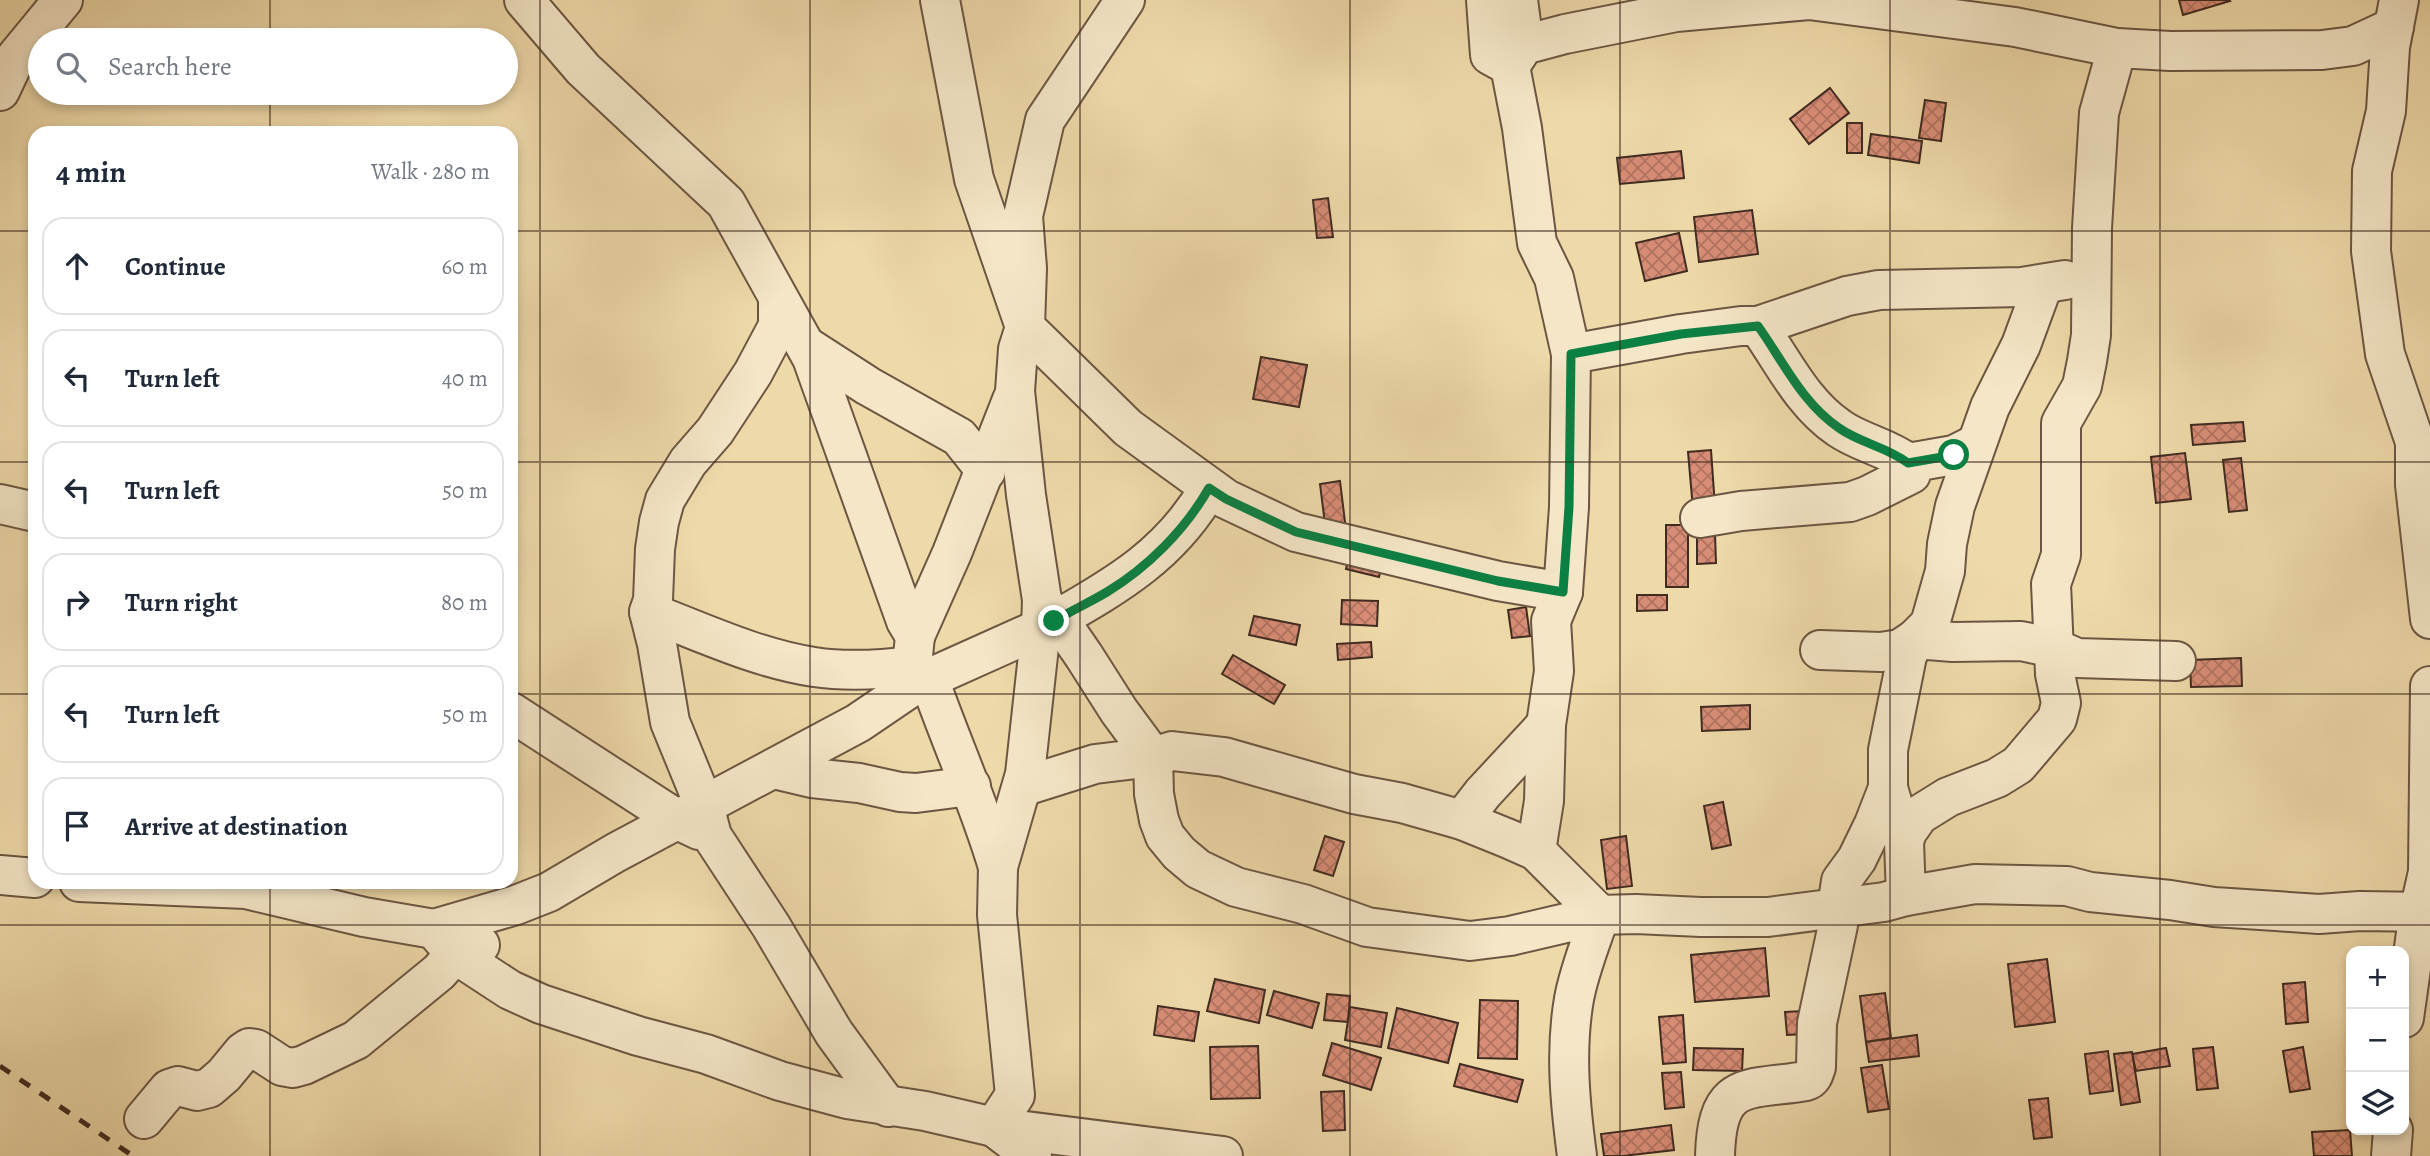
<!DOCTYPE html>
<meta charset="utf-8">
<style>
:root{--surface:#fff;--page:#f2f2f3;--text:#1f2937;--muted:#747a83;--line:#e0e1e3}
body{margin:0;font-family:Alegreya,serif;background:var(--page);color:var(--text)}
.controls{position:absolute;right:21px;bottom:21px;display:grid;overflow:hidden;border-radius:14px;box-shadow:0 4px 10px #0003}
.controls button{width:63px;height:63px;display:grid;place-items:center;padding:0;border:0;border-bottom:2px solid var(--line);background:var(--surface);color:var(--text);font:35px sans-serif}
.stop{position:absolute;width:21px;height:21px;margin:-16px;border:5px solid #0b8043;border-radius:50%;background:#fff}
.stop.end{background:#0b8043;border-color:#fff;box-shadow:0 2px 7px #0008}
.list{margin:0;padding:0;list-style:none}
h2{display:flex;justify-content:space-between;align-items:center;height:91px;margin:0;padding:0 28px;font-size:30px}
h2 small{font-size:23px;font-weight:400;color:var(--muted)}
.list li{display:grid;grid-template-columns:46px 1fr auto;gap:21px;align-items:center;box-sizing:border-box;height:98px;margin:0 14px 14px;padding:0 14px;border:2px solid var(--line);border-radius:21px}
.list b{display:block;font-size:26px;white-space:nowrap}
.list em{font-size:23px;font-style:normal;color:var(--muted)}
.icon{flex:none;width:38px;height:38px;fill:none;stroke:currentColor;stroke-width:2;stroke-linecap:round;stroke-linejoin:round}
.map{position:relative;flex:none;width:2430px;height:1156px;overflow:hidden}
.search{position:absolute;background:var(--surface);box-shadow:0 4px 10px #0003;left:28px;top:28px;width:490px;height:77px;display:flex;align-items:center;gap:18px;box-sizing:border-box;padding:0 24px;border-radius:38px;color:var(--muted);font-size:26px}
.panel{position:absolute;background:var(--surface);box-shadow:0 4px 10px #0003;left:28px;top:126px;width:490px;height:763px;border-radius:21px}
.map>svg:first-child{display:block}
.building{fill:url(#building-cross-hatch);stroke:#402b21;stroke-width:2}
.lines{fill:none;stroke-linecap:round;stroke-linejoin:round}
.minor-casing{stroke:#6c5643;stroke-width:42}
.minor{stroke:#f4e6c7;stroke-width:38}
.rail{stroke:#402b21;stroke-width:5;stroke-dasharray:12 12;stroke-linecap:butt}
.route{stroke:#0b8043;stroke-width:9}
.grid{fill:none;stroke:#402b21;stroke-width:2;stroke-opacity:0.55}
</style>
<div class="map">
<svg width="2430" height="1156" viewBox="0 0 2430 1156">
<defs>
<pattern id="building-cross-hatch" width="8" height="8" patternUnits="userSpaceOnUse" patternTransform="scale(1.75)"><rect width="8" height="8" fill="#d88d76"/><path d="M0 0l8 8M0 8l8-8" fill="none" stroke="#b17360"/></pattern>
</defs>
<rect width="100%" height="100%" fill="#eed9a9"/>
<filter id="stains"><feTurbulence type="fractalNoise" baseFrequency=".00286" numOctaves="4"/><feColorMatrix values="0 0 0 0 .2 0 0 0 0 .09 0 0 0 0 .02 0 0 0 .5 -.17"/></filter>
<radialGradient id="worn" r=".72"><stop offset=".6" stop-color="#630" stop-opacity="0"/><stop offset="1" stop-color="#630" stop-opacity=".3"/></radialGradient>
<g class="building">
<path d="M2179,0H2229L2230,1L2183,15Z"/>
<path d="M1830,88L1849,113L1809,144L1790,119Z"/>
<path d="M1925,100L1946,103L1941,141L1919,138Z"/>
<rect x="1847" y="123" width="15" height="30"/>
<path d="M1871,134L1922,141L1919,163L1868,155Z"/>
<path d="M1681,151L1684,178L1620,184L1617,158Z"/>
<path d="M1328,198L1333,237L1317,238L1313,200Z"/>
<path d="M1752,210L1758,254L1699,262L1694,217Z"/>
<path d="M1679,233L1687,271L1645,281L1636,243Z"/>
<path d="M1261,357L1307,365L1299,407L1253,399Z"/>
<path d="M2243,422L2245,441L2193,445L2191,425Z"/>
<path d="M1711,450L1715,507L1693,509L1688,452Z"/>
<path d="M2185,453L2191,499L2156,503L2151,457Z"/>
<path d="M2241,458L2247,510L2229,512L2223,460Z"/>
<path d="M1340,481L1346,530L1326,532L1320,484Z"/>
<rect x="1666" y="525" width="22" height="62"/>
<path d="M1697,534H1715L1716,563L1697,564Z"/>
<path d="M1351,548L1384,556L1379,577L1346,569Z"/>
<path d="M1637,595H1667V610L1637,611Z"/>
<path d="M1342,600L1378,601L1377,626L1341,624Z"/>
<path d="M1526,607L1530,636L1512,638L1508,610Z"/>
<path d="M1254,616L1300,625L1296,645L1249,635Z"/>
<path d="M1371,642L1372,657L1338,660L1337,644Z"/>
<path d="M1233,655L1285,685L1274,704L1222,674Z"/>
<path d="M2241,658L2242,686L2191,687L2190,660Z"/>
<path d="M1750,705V729L1702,731L1701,707Z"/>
<path d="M1723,802L1731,845L1712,849L1704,806Z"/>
<path d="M1325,836L1344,842L1333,876L1314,870Z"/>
<path d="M1626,836L1632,886L1607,889L1601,840Z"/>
<path d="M1765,948L1769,996L1695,1002L1691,955Z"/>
<path d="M2047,959L2055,1022L2015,1027L2008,964Z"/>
<path d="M1215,979L1265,990L1259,1023L1207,1011Z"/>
<path d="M2305,982L2308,1022L2286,1024L2283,984Z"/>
<path d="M1274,991L1319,1003L1312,1028L1267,1015Z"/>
<path d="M1885,993L1891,1038L1866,1042L1860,996Z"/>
<path d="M1327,994L1350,996L1348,1022L1324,1020Z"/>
<path d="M1480,1000L1518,1001L1517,1059L1478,1058Z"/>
<path d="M1158,1006L1199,1012L1194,1041L1154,1035Z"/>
<path d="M1350,1007L1387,1013L1381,1047L1345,1040Z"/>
<path d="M1397,1008L1458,1023L1448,1063L1388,1048Z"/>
<path d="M1803,1011L1805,1034L1787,1035L1785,1012Z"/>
<path d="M1683,1015L1686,1062L1663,1064L1659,1017Z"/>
<path d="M1917,1035L1919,1056L1869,1062L1866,1042Z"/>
<path d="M1332,1043L1381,1058L1371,1090L1323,1075Z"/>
<path d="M1258,1046L1260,1098L1211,1099L1210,1047Z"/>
<path d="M2213,1047L2218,1088L2197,1090L2193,1049Z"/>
<path d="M2303,1047L2310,1089L2290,1092L2283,1051Z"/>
<path d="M1694,1048L1743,1049L1742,1071L1693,1070Z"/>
<path d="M2166,1048L2170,1066L2136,1071L2132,1054Z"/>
<path d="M2108,1051L2113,1091L2090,1094L2085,1054Z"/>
<path d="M2132,1052L2140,1102L2121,1105L2114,1054Z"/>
<path d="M1460,1064L1523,1080L1517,1102L1454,1086Z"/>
<path d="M1882,1065L1889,1109L1868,1112L1861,1068Z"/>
<path d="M1681,1072L1684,1107L1665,1109L1662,1073Z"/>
<path d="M1344,1091L1345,1130L1323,1131L1321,1092Z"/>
<path d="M2048,1098L2052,1137L2034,1139L2029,1100Z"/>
<path d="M1671,1125L1674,1150L1623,1156H1604L1601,1134Z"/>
<path d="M2350,1130L2352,1156H2314L2312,1132Z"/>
</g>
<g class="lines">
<defs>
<g id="minor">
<path d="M524,0L583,69L726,203L812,358L906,621L915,636L912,666L914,685"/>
<path d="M940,0L974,179L1025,327L1018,349L1015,391L1026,495L1042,600L1041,628L1025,774L998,867L997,915L1015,1095L994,1127L1032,1156"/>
<path d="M1125,0L1045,120L1023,216L1027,268L1025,327L1128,428L1226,499L1296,532L1498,581L1563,592"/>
<path d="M1486,0L1490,55L1510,66L1522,128L1537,243L1554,278L1571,354L1569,507L1563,592L1551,621L1554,671L1546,725L1544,801L1536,851"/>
<path d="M1518,0L1524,45"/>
<path d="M2399,0L2390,47L2386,111L2372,171L2371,251L2385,354L2415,442V485L2430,619"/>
<path d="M1510,66L1524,45L1565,34L1676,12L1809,0L2015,27L2117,48L2170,51L2322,50L2353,46L2394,27"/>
<path d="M0,91L16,57L63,0"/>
<path d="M778,298V326L753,373L715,431L688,462L665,500L659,522L655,549L653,600L649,612L657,644L670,722L704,805L712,836L771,926L834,1033L888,1107"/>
<path d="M1758,326C1783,361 1802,403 1839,428C1860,443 1887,447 1908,463"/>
<path d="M806,346L868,386L959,437L986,471"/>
<path d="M1571,354L1681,334L1741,326H1758L1847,296L1879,290L2022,287L2065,280"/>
<path d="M0,504L35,512"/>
<path d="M1700,518L1741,511L1850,502L1867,496L1911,474L1908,463L1954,455L1976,444"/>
<path d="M1042,600L1054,621L1064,627L1084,656L1119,711L1153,757L1154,794L1159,820L1165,836L1179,853L1198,869L1236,887L1303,904L1367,927L1470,941L1510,936L1600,915C1591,942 1579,971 1574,999C1565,1051 1570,1103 1577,1156"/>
<path d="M649,612C701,632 759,659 814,667C847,672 879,670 912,666"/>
<path d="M1054,621C1118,585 1172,553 1209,488"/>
<path d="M915,636L952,553L1012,400"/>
<path d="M1820,650L1881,652L1900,649L1915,639L1953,642L2021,641L2054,648L2077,658L2176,661"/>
<path d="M929,679C951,742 979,803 998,867"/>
<path d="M511,712L678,820L699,830"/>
<path d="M774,769L812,778L859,783L900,792L916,793L971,786"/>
<path d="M1022,787L1095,764L1153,757L1172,751L1224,757L1354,794L1402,803L1462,820L1509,839L1536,851L1600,915L1636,914L1701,917H1768L1884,902L1906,896L1975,884L2067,886L2090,892L2170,900L2214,907L2276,911L2319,914L2360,911L2430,912"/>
<path d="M1462,820L1483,793L1546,725"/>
<path d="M1904,842L1888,788V750L1907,656L1915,639L1930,624L1945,571L1947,544L1955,506L1990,407L2021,345L2043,285"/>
<path d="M0,875L35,878"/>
<path d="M79,882L246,889L364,917L434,929L516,905L549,892L615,853L858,723L914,685L1041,628"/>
<path d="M1906,896L1904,842L1907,832L1919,815L1948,797L1997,778L2018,765L2057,719L2061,703L2055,674L2051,584L2061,555V423L2082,386L2087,361L2091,335L2092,228L2099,113L2117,48"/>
<path d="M434,929L455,954L510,990L541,1004L638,1036L706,1054L780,1081L847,1099L925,1111L994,1127L1223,1156"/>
<path d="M2404,1018L2419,912L2428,872L2430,686"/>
<path d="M144,1119L169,1089L178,1086L197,1091L209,1088L224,1075L243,1052L249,1048L256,1049L282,1066L293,1068L304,1065L356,1040L439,972L455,954L480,945"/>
<path d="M1715,1156C1717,1078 1747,1091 1806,1081C1813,1079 1814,1073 1816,1067L1817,1023L1838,925L1837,908L1841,881L1857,859L1874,824L1888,788"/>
<path d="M2391,1156L2393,1130"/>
</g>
</defs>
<use href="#minor" class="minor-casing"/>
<use href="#minor" class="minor"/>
<path class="rail" d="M0,1066L133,1156"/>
</g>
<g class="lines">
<path class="route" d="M1054,621C1071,611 1090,602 1107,592C1148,567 1185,530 1209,488L1226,499L1296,532L1498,581L1563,592L1569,507L1571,354L1681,334L1758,326C1783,361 1802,403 1839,428C1860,443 1887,447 1908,463L1954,455"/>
</g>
<path class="grid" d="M270,0V40M540,0V1156M810,0V1156M1080,0V1156M1350,0V1156M1620,0V1156M1890,0V1156M2160,0V1156M270,93V133M0,231H35M511,231H2430M0,462H35M511,462H2430M0,694H35M511,694H2430M270,882V1156M0,925H2430"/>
<rect width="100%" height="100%" filter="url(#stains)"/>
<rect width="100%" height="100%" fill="url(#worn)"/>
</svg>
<div class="controls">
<button>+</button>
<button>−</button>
<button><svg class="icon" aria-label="layers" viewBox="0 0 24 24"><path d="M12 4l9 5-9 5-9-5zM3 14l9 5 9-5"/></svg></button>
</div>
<div class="stop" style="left:1954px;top:455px"></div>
<div class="stop end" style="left:1054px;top:621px"></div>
<div class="search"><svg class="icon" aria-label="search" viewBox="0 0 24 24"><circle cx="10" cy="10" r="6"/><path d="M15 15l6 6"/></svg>Search here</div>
<section class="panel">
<h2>4 min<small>Walk · 280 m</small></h2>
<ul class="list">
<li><svg class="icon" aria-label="ahead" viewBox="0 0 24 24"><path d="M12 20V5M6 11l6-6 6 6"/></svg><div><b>Continue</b></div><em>60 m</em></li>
<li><svg class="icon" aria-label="left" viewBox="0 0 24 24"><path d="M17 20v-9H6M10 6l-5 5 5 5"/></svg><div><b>Turn left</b></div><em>40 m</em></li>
<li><svg class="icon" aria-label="left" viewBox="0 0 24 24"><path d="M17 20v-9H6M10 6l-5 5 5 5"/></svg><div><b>Turn left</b></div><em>50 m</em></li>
<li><svg class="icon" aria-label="right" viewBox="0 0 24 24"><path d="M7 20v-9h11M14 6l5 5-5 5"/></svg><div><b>Turn right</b></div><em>80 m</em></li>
<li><svg class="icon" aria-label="left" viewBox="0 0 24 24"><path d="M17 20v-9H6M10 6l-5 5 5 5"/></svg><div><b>Turn left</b></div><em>50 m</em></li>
<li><svg class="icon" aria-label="arrive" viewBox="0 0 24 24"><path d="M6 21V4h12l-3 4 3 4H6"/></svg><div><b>Arrive at destination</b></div></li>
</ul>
</section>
</div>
